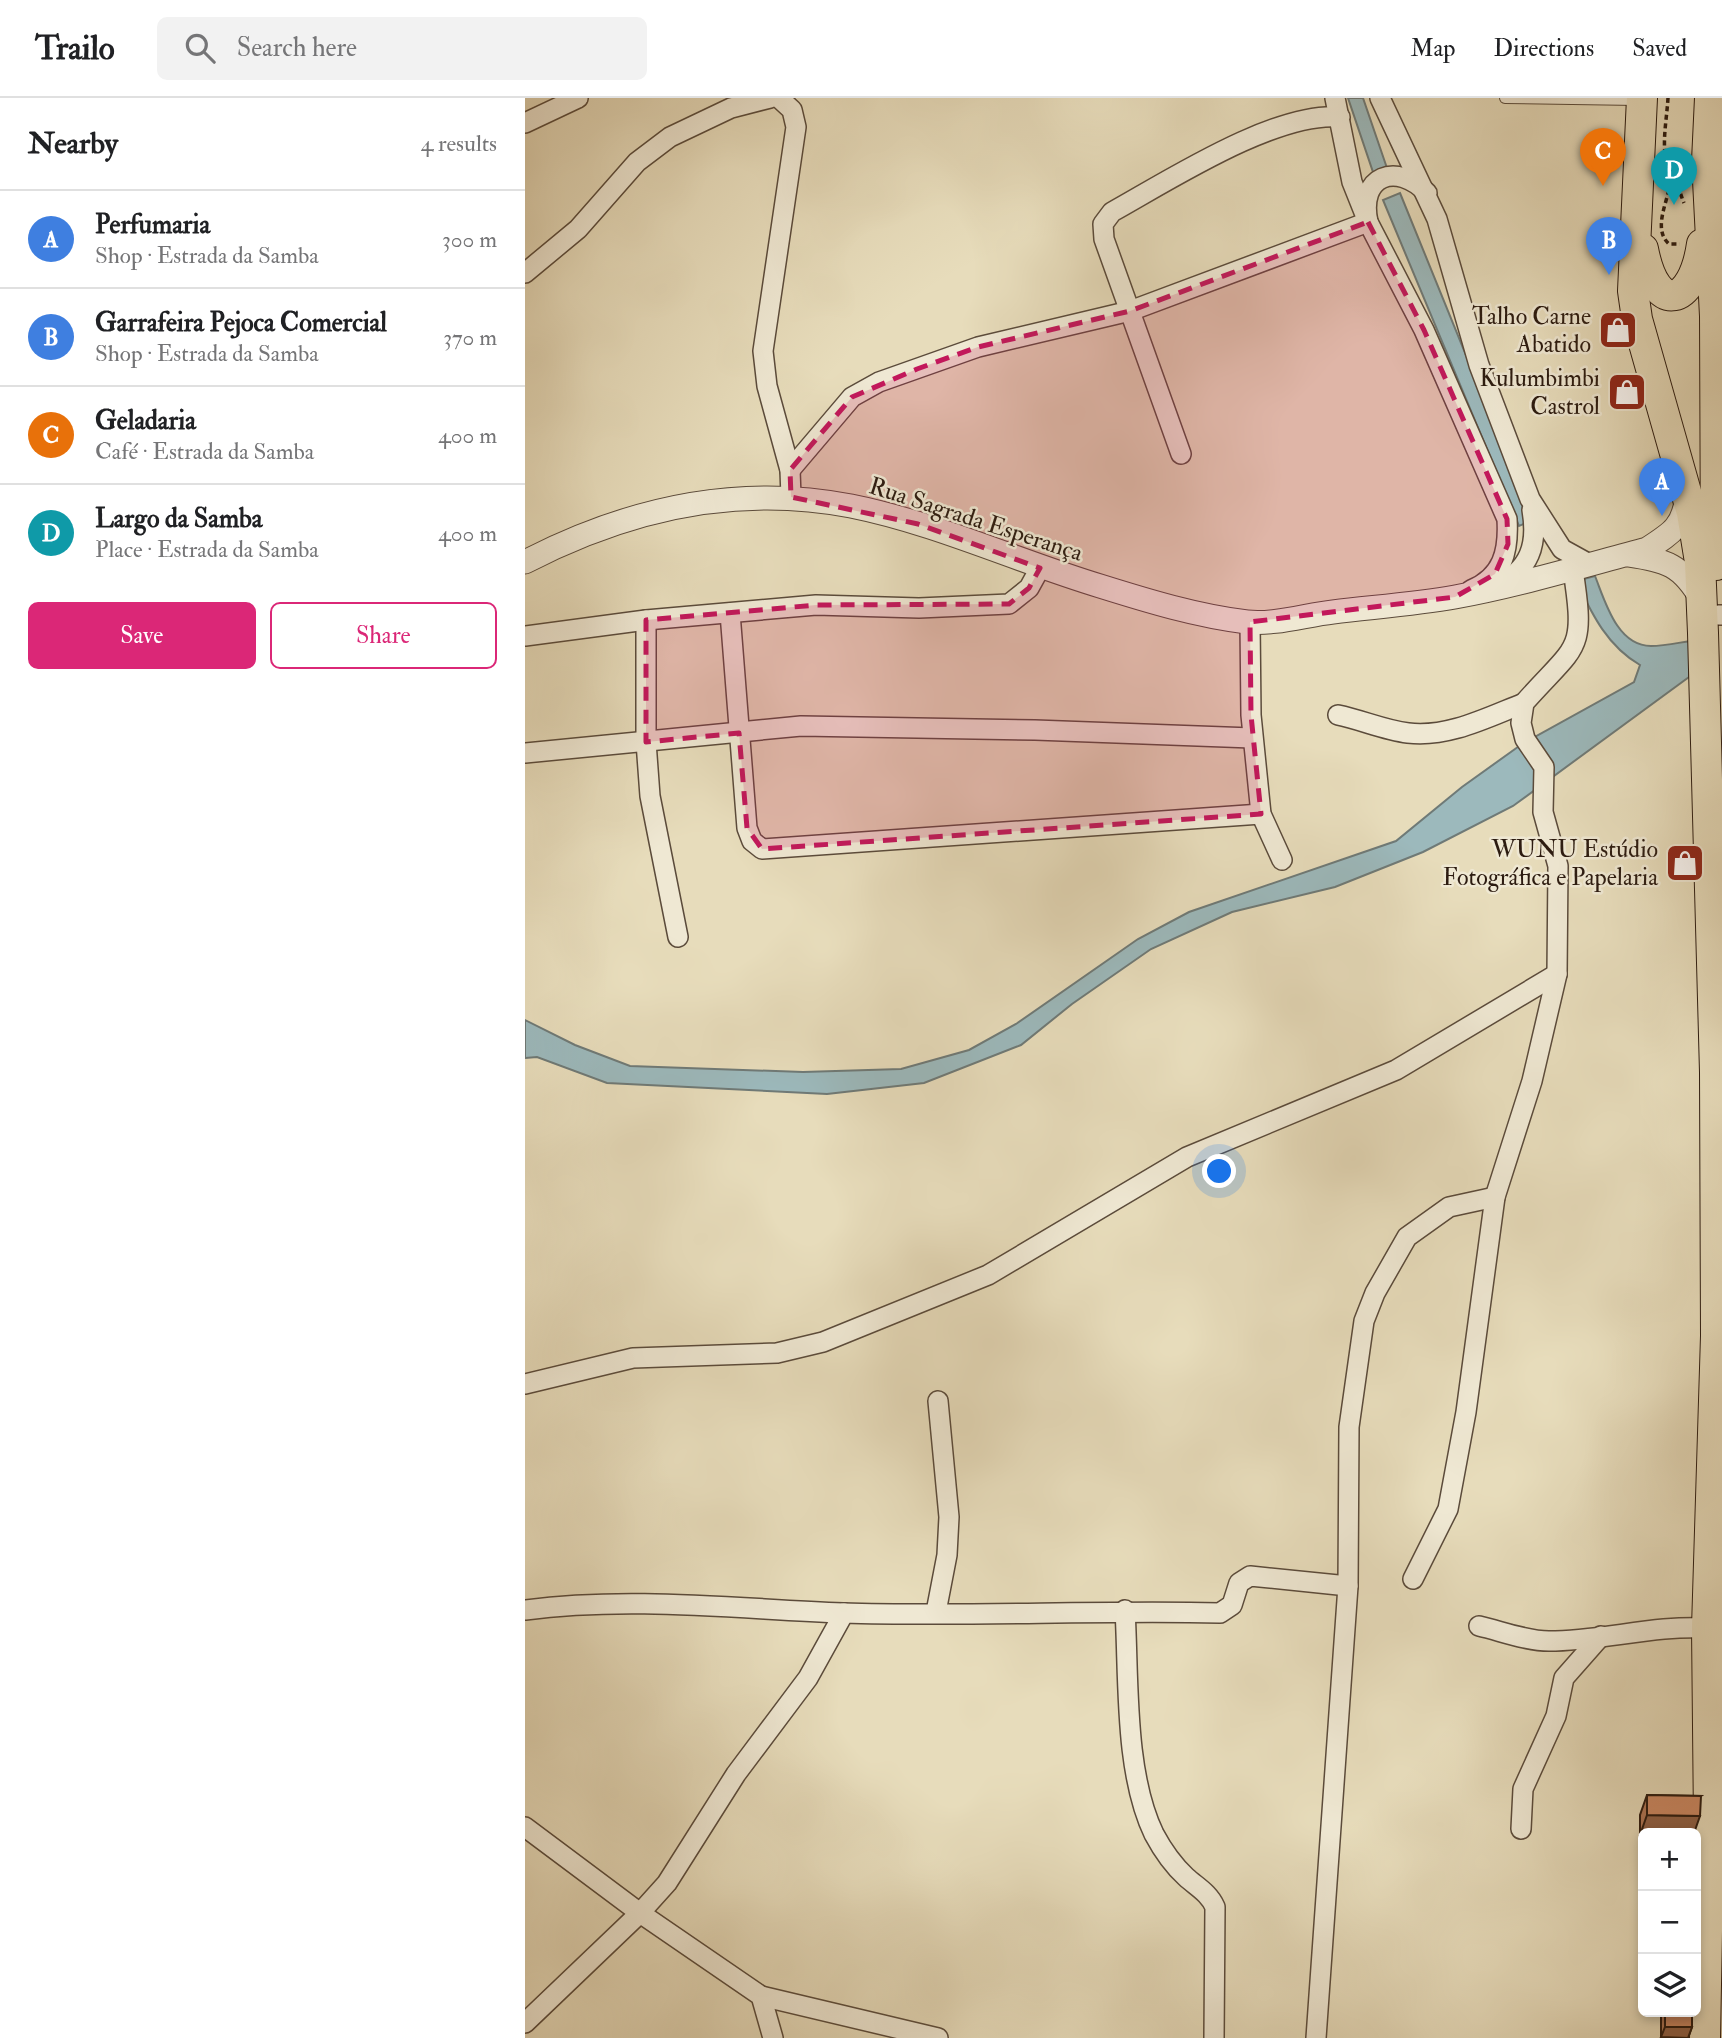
<!DOCTYPE html>
<meta charset="utf-8">
<style>
:root{--surface:#fff;--page:#f2f2f2;--text:#202124;--muted:#757577;--line:#e0e0e0;--accent:#db2777}
body{margin:0;font-family:"IM FELL Double Pica",serif;background:var(--page);color:var(--text)}
.controls{position:absolute;right:21px;bottom:21px;display:grid;overflow:hidden;border-radius:10px;box-shadow:0 4px 10px #0003}
.controls button{width:63px;height:63px;display:grid;place-items:center;padding:0;border:0;border-bottom:2px solid var(--line);background:var(--surface);color:var(--text);font:35px sans-serif}
.you{position:absolute;left:695px;top:1074px;width:24px;height:24px;margin:-18px;border:5px solid #fff;border-radius:50%;background:#1a73e8;box-shadow:0 0 0 10px #1a73e833}
.badge{display:grid;place-items:center;width:46px;height:46px;border-radius:50%;background:var(--accent);color:#fff;font-size:23px;font-weight:700}
.pin{position:absolute;translate:-50% -58px;filter:drop-shadow(0 2px 4px #0008)}
.pin::after{content:'';position:absolute;top:37px;width:24px;height:21px;background:inherit;clip-path:polygon(0 0,100% 0,50% 100%)}
.list{margin:0;padding:0;list-style:none}
h2{display:flex;justify-content:space-between;align-items:center;height:91px;margin:0;padding:0 28px;font-size:30px}
h2 small{font-size:23px;font-weight:400;color:var(--muted)}
.list li{display:grid;grid-template-columns:46px 1fr auto;gap:21px;align-items:center;box-sizing:border-box;height:98px;padding:0 28px;border-top:2px solid var(--line)}
.list b{display:block;font-size:26px;white-space:nowrap}
.list p{margin:0;font-size:23px;white-space:nowrap;color:var(--muted)}
.list em{font-size:23px;font-style:normal;color:var(--muted)}
.actions{display:flex;gap:14px;padding:21px 28px}
.actions a{flex:1;padding:16px 0;border:2px solid var(--accent);border-radius:10px;text-align:center;font-size:24px;color:var(--accent)}
.actions .main{background:var(--accent);color:#fff}
.icon{flex:none;width:38px;height:38px;fill:none;stroke:currentColor;stroke-width:2;stroke-linecap:round;stroke-linejoin:round}
.map{position:relative;flex:none;width:1197px;height:1940px;overflow:hidden}
header{display:flex;align-items:center;gap:42px;box-sizing:border-box;height:98px;padding:0 35px;background:var(--surface);border-bottom:2px solid var(--line)}
header strong{font-size:33px}
nav{display:flex;gap:38px;margin-inline-start:auto;font-size:24px}
.search{width:490px;height:63px;background:var(--page);display:flex;align-items:center;gap:18px;box-sizing:border-box;padding:0 24px;border-radius:10px;color:var(--muted);font-size:26px}
main{display:flex}
aside{flex:1;background:var(--surface)}
.map>svg:first-child{display:block}
.water{fill:#9cb9bc;stroke:#6f7a77;stroke-width:2}
.lines{fill:none;stroke-linecap:round;stroke-linejoin:round}
.service-casing{stroke:#5b4b3b;stroke-width:12}
.minor-casing{stroke:#5b4b3b;stroke-width:22}
.tertiary-casing{stroke:#5b4b3b;stroke-width:25}
.primary-casing{stroke:#2c1b10;stroke-width:32}
.path{stroke:#2c1b10;stroke-width:3.5;stroke-dasharray:5 3.5;stroke-linecap:butt}
.service{stroke:#efe8d3;stroke-width:10}
.minor{stroke:#efe8d3;stroke-width:19}
.tertiary{stroke:#efe8d3;stroke-width:23}
.primary{stroke:#e7dcbb;stroke-width:30}
.wall{fill:#af7656;stroke:#2c1b10;stroke-width:2}
.shaded-wall{fill:#8f6046;stroke:#2c1b10;stroke-width:2}
.building{fill:#cc8964;stroke:#2c1b10;stroke-width:2}
.marked{fill:#c2185b;fill-opacity:0.2;stroke:#c2185b;stroke-width:5;stroke-dasharray:14 9;stroke-linejoin:round}
.labels{text-anchor:middle;stroke-width:5;stroke-linejoin:round;paint-order:stroke}
.poi-label{font-size:24px;fill:#2c1b10;stroke:#efe8d3;text-anchor:end}
.street-label{font-size:24px;fill:#2c1b10;stroke:#efe8d3}
</style>
<header>
<strong>Trailo</strong>
<div class="search"><svg class="icon" aria-label="search" viewBox="0 0 24 24"><circle cx="10" cy="10" r="6"/><path d="M15 15l6 6"/></svg>Search here</div>
<nav><a>Map</a><a>Directions</a><a>Saved</a></nav>
</header>
<main>
<aside>
<h2>Nearby<small>4 results</small></h2>
<ul class="list">
<li><span class="badge" style="background:#3f7fe0">A</span><div><b>Perfumaria</b><p>Shop · Estrada da Samba</p></div><em>300 m</em></li>
<li><span class="badge" style="background:#3f7fe0">B</span><div><b>Garrafeira Pejoca Comercial</b><p>Shop · Estrada da Samba</p></div><em>370 m</em></li>
<li><span class="badge" style="background:#e8710a">C</span><div><b>Geladaria</b><p>Café · Estrada da Samba</p></div><em>400 m</em></li>
<li><span class="badge" style="background:#0f9aa8">D</span><div><b>Largo da Samba</b><p>Place · Estrada da Samba</p></div><em>400 m</em></li>
</ul>
<div class="actions"><a class="main">Save</a><a>Share</a></div>
</aside>
<div class="map">
<svg width="1197" height="1940" viewBox="0 0 1197 1940">
<rect width="100%" height="100%" fill="#e7dcbb"/>
<filter id="stains"><feTurbulence type="fractalNoise" baseFrequency=".00286" numOctaves="4"/><feColorMatrix values="0 0 0 0 .2 0 0 0 0 .09 0 0 0 0 .02 0 0 0 .5 -.17"/></filter>
<radialGradient id="worn" r=".72"><stop offset=".6" stop-color="#630" stop-opacity="0"/><stop offset="1" stop-color="#630" stop-opacity=".3"/></radialGradient>
<g class="water">
<path d="M823,0H838L863,73L849,77Z"/>
<path d="M875,95L1008,422L994,428L858,102Z"/>
<path d="M1070,478C1080,503 1092,548 1126,548C1139,548 1152,545 1165,543L1164,579L988,708L898,754L810,789L707,814L626,851L547,906L496,947L399,985L302,996L82,985L12,959L0,960V922L50,947L105,968L278,974L376,971L444,952L491,926L613,841L664,814L871,743L937,689L997,646L1109,584L1115,567C1082,548 1067,516 1051,483Z"/>
</g>
<g class="lines">
<defs>
<path id="service" d="M980,0L1112,2"/>
<g id="minor">
<path d="M254,0L267,12L271,29L238,253L242,288L265,372L266,399"/>
<path d="M810,0L827,84L843,124L899,232L982,421C984,453 978,479 946,492"/>
<path d="M855,0L912,121L954,267L1005,401L1037,451L1066,467"/>
<path d="M0,25L53,0"/>
<path d="M0,175L53,131L112,64L145,39L206,10L245,0"/>
<path d="M656,356L579,141L578,126L587,114C643,83 751,13 815,19"/>
<path d="M265,372L327,299L354,284L453,249L605,213L843,124C833,78 871,63 902,95"/>
<path d="M972,488C1005,471 1013,447 1007,412"/>
<path d="M205,515L222,730L227,743L237,751L736,716"/>
<path d="M1193,517H1197"/>
<path d="M121,522V644L125,698L153,839"/>
<path d="M725,524L726,617L736,716L757,762"/>
<path d="M0,538L121,522L291,507L394,510L484,506L504,490L515,470"/>
<path d="M813,617C837,622 859,632 883,635C923,640 963,619 999,605"/>
<path d="M0,655L276,628L510,632L727,640"/>
<path d="M0,1286L108,1260L252,1255L298,1244L463,1177L662,1059L871,972L1032,876"/>
<path d="M888,1481L923,1411L941,1314L970,1099L1007,983L1032,876L1033,768L1018,714L1019,669L1000,641L996,625L999,605C1052,545 1061,556 1048,472"/>
<path d="M0,1512C105,1498 213,1511 318,1515C443,1519 569,1512 695,1515L707,1507L714,1485L725,1478L823,1488"/>
<path d="M600,1512C604,1580 599,1674 629,1736C637,1751 648,1767 661,1779C672,1789 684,1795 690,1809L689,1940"/>
<path d="M411,1514L422,1457L424,1419L413,1303"/>
<path d="M954,1528C976,1533 1001,1543 1024,1543C1077,1543 1129,1527 1182,1530"/>
<path d="M0,1729L115,1815L236,1898L248,1940"/>
<path d="M996,1731L998,1691L1031,1618L1039,1580L1076,1538"/>
<path d="M236,1898L413,1940"/>
<path d="M0,1925L115,1815L142,1785L211,1676L283,1580L319,1515"/>
<path d="M791,1940L823,1488L824,1329L839,1223L850,1195L882,1139L924,1109L970,1099"/>
</g>
<g id="tertiary">
<path d="M1103,457C1142,463 1156,466 1177,502"/>
<path d="M0,464C102,411 212,386 326,408C411,425 492,463 575,488C623,503 672,518 722,524C749,527 781,517 808,514C849,509 890,506 930,499C995,487 1058,468 1122,451C1147,435 1159,428 1162,397"/>
</g>
<g id="primary">
<path d="M1117,0L1108,193L1112,221L1167,415L1175,464L1178,535L1190,974L1191,1238L1182,1530L1184,1725L1180,1940"/>
<path d="M1185,0L1182,63L1190,218L1191,467"/>
<path d="M1118,151C1131,219 1168,208 1177,146"/>
</g>
</defs>
<use href="#service" class="service-casing"/>
<use href="#minor" class="minor-casing"/>
<use href="#tertiary" class="tertiary-casing"/>
<use href="#primary" class="primary-casing"/>
<g class="path">
<path d="M1143,0C1142,18 1138,38 1140,56C1141,61 1145,66 1146,71C1150,93 1124,128 1144,146H1155"/>
<path d="M1158,63C1150,79 1153,90 1159,105"/>
</g>
<use href="#service" class="service"/>
<use href="#minor" class="minor"/>
<use href="#tertiary" class="tertiary"/>
<use href="#primary" class="primary"/>
</g>
<g class="wall">
<path d="M1122,1697L1176,1698L1115,1737V1717Z"/>
<path d="M1136,1914H1167V1929L1163,1940L1136,1939Z"/>
</g>
<g class="shaded-wall">
<path d="M1122,1717L1175,1718L1169,1735H1118V1737H1115Z"/>
<path d="M1140,1929H1167L1163,1940L1136,1939Z"/>
</g>
<g class="building">
<path d="M1122,1697L1176,1698L1175,1718L1122,1717Z"/>
<rect x="1140" y="1914" width="27" height="15"/>
</g>
<path class="marked" d="M843,124L899,232L982,421L983,446L970,476L930,499L725,524L726,617L736,716L237,751L222,730L214,635L121,644V522L291,507L484,506L504,490L515,470L393,426L266,399L265,372L327,299L392,271L453,249L605,213Z"/>
<defs>
<symbol id="shop-square" viewBox="-11 -11 22 22"><rect x="-9" y="-9" width="18" height="18" rx="4" fill="#8f2418" stroke="#efe8d3"/><path d="M-5-2.5h2.3a2.7 3.5 0 0 1 5.4 0H5L5.5 6h-11ZM-1.5-2.5h3a1.5 2.3 0 0 0-3 0Z" fill="#fff"/></symbol>
</defs>
<g fill-rule="evenodd">
<use href="#shop-square" x="1071" y="210" width="44" height="44"/>
<use href="#shop-square" x="1080" y="272" width="44" height="44"/>
<use href="#shop-square" x="1138" y="743" width="44" height="44"/>
</g>
<g class="labels">
<g class="poi-label">
<text x="1066" y="226">Talho Carne<tspan x="1066" dy="28">Abatido</tspan></text>
<text x="1075" y="288">Kulumbimbi<tspan x="1075" dy="28">Castrol</tspan></text>
<text x="1133" y="759">WUNU Estúdio<tspan x="1133" dy="28">Fotográfica e Papelaria</tspan></text>
</g>
<g class="street-label">
<text transform="translate(451 421) rotate(18)" y="8">Rua Sagrada Esperança</text>
</g>
</g>
<rect width="100%" height="100%" filter="url(#stains)"/>
<rect width="100%" height="100%" fill="url(#worn)"/>
</svg>
<div class="controls">
<button>+</button>
<button>−</button>
<button><svg class="icon" aria-label="layers" viewBox="0 0 24 24"><path d="M12 4l9 5-9 5-9-5zM3 14l9 5 9-5"/></svg></button>
</div>
<div class="you"></div>
<div class="pin badge" style="left:1137px;top:418px;background:#3f7fe0">A</div>
<div class="pin badge" style="left:1084px;top:177px;background:#3f7fe0">B</div>
<div class="pin badge" style="left:1078px;top:88px;background:#e8710a">C</div>
<div class="pin badge" style="left:1149px;top:107px;background:#0f9aa8">D</div>
</div>
</main>
